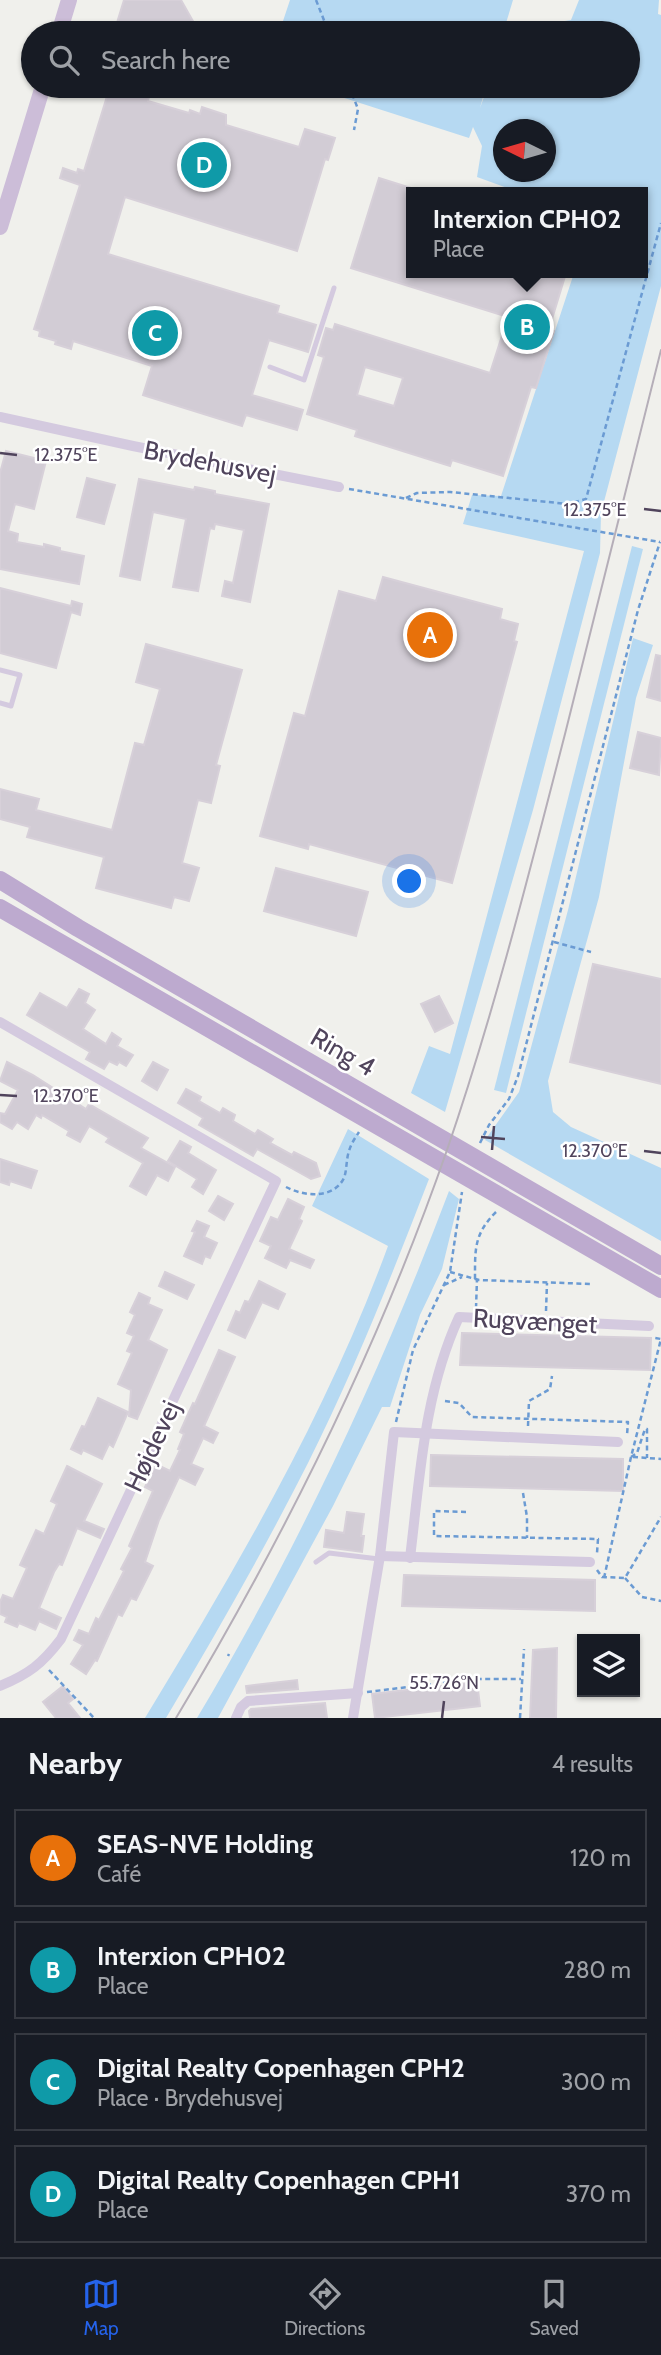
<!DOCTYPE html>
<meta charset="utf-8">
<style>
:root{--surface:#171b24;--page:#242831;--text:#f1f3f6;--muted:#9ea1a6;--line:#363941;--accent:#2563eb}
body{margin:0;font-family:Cabin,sans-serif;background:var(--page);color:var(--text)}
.controls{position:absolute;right:21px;bottom:21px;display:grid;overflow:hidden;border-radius:0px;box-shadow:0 2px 5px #0004}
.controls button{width:63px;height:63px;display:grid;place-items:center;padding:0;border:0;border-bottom:2px solid var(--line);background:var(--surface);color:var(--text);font:35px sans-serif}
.compass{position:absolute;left:493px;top:119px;width:63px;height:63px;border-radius:50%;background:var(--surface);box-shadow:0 2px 5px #0004;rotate:275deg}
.you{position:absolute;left:410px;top:882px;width:24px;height:24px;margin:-18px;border:5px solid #fff;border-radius:50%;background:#1a73e8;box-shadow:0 0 0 10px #1a73e833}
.badge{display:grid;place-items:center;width:46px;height:46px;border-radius:50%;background:var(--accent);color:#fff;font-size:23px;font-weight:700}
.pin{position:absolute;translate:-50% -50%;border:4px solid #fff;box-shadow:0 2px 7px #0006}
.popup{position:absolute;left:406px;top:187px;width:242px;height:91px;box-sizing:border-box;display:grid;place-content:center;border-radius:0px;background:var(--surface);filter:drop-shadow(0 2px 5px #0005);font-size:23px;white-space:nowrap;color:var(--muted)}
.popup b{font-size:26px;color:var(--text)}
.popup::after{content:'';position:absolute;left:50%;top:100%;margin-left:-14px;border:14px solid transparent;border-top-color:var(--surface)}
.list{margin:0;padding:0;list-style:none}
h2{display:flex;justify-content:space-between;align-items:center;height:91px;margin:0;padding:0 28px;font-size:30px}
h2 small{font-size:23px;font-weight:400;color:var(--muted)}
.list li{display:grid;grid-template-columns:46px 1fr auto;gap:21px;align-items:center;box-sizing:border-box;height:98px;margin:0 14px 14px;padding:0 14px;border:2px solid var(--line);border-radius:0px}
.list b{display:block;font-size:26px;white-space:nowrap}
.list p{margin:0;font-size:23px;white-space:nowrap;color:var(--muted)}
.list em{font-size:23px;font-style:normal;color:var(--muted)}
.icon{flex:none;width:38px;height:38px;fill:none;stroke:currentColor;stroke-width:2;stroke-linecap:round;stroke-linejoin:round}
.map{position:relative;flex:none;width:661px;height:1718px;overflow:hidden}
.search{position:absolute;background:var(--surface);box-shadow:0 2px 5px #0004;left:21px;right:21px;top:21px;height:77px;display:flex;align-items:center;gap:18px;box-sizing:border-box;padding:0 24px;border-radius:38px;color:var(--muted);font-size:26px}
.sheet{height:539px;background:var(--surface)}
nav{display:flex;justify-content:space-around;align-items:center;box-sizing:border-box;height:98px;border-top:2px solid var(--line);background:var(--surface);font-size:19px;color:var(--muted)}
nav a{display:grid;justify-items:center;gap:4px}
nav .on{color:var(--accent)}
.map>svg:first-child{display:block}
.green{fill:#b6d9f2;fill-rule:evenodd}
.building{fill:#d2ccd5;stroke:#d7d0d9;stroke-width:2;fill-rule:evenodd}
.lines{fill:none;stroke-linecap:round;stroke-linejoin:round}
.path{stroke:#6b9bd3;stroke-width:2.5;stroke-dasharray:5 3.5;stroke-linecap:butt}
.lane{stroke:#d4cadf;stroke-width:5}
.street{stroke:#d4cadf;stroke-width:10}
.secondary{stroke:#ccbdd8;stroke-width:16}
.primary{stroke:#bdaacf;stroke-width:18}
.tram{stroke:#b5aeb8;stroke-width:2}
.ticks{fill:none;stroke:#50445c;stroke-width:2.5}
.labels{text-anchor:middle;stroke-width:5;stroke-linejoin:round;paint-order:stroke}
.street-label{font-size:26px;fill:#50445c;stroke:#fff}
.ticks-label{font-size:18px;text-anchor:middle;fill:#50445c;stroke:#fff;stroke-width:5;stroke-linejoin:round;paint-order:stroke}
</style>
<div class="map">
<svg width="661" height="1718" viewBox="0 0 661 1718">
<rect width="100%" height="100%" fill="#f0f0ec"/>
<g class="green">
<path d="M290,0H513L503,33H279Z"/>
<path d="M579,0H659L658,14L661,15V286L601,513L600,553L533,810L445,1112L411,1093L429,1046L450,1054L584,551L463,524L472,495L501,496L574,273H642V192H518L477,177L482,146L473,127L469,138L307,86H486L480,108L488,86H628V33H508L510,30L571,20ZM504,130H546V172H504Z"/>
<path d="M632,546L643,549L506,1093L494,1090Z"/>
<path d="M633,638L653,645L636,698L599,897L548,1081L553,1112L571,1127L661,1168V1241L485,1140L519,1092L568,910Z"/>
<path d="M348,1129L429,1179C392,1275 354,1371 308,1463C264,1550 216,1634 166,1718H145C237,1567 327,1413 388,1246L312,1206Z"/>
<path d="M449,1191L459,1199L442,1269L420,1315L390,1407H382L333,1506L218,1718H197C297,1550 380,1374 449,1191Z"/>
</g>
<g class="building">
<path d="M124,0H181L194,23L218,30L217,33H139L116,26Z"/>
<path d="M122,89L149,97L148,101L189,113L190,110L200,114L202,107L226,115V125L299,147L305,129L335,138L328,160L325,159L297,251L125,197L108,254L279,306L277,313L316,325L308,352L269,340L252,395L303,410L297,430L246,415L242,426L143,395L152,366L73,341L71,349L55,344L56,341L39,336L40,331L34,329L80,185L60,178L63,168L77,173L78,169L84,171L108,93L114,95L116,90L121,92Z"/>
<path d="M379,178L411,188V273H566L549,329L554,331L536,388L531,387L503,476L452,460L450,466L355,436L357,430L307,414L324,357L318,355L326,328L333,330L335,324L490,373L508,317L351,268ZM365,367L403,378L394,406L357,395Z"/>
<path d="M6,451L46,461L34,509L15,504L8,531L18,534L17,542L44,547V544L60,548V551L84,556L79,584L0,569V473Z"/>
<path d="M87,478L115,485L104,524L77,517Z"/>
<path d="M139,479L194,490L195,487L215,491V494L269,504L250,602L222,596L225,581L233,583L244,530L215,524L214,529L210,528L198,591L173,587L186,519L153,512L140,580L120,576Z"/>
<path d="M383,577L502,609L500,619L518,624L514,641L517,642L452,883L309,844L308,849L260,836L294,713L305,716L339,591L376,601Z"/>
<path d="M0,588L71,606L72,601L82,604L80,615L71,612L56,668L0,653Z"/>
<path d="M146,644L242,670L216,765L220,766L211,803L198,800L182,863L199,868L189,901L174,897L171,908L96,888L104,857L27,837L30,827L0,819V789L39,799L36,810L112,830L135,743L144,745L160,689L136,682Z"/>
<path d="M656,655L661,656V701L647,697Z"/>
<path d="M638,732L661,738L659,775L630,768Z"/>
<path d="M276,868L368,892L356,936L264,911Z"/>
<path d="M593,964L661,979V1084L570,1062Z"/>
<path d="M79,989L89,994L85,1003L95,1010L83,1029L106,1044L112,1033L121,1039L117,1046L133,1055L126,1066L119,1062L117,1065L109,1061L104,1069L86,1059L90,1052L27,1015L40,993L67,1008Z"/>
<path d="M439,996L453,1023L435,1032L421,1004Z"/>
<path d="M7,1062L33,1075L86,1109L89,1104L148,1138L141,1148L175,1167L168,1181L157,1175L146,1195L130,1186L143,1163L106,1142L109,1138L89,1126L80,1142L67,1135L69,1131L42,1115L41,1118L36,1115L28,1129L17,1122L12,1129L0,1122V1113L5,1114L18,1090L0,1081Z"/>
<path d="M153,1062L168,1070L157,1090L142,1081Z"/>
<path d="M186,1089L201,1097L199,1101L220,1113L223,1108L235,1115L233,1121L255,1134L258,1130L273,1139L270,1143L292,1155L294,1152L316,1163L320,1176L311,1179L257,1149L253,1156L199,1125L203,1118L178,1103Z"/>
<path d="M180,1141L191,1147L188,1153L216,1170L203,1194L192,1187L197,1179L168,1161Z"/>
<path d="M0,1159L37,1171L31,1188L10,1181L9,1185L0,1182Z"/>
<path d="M218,1196L233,1204L224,1220L209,1211Z"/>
<path d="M288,1199L304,1207L299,1219L302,1221L289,1249L314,1260L310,1268L290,1260L286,1268L265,1258L271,1246L260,1241L271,1217L278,1220Z"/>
<path d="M197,1221L209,1226L204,1237L217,1243L210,1258L205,1256L202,1264L184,1256L195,1232L192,1231Z"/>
<path d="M165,1272L194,1285L187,1299L159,1286Z"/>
<path d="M259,1281L285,1294L278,1309L262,1302L245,1338L228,1330L236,1311L240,1313L245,1301L249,1302Z"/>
<path d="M139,1293L150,1298L148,1304L162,1310L148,1340L167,1350L137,1419L129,1416L131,1390L118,1384L132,1353L127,1351L134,1336L127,1333L135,1315L130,1312Z"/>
<path d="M462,1333L651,1338L650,1370L460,1365Z"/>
<path d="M219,1350L235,1357L204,1426L218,1433L213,1443L203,1438L191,1464L203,1469L195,1485L179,1477L159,1520L145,1562L153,1566L136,1600L131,1598L122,1616L118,1614L97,1661L95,1660L86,1674L71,1664L83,1645L74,1640L79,1630L89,1634L96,1618L99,1620L124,1571L121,1569L132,1548L129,1546L153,1491L145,1487L156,1464L170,1471L180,1450L178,1449L184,1434L180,1432L193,1403L195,1404Z"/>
<path d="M98,1398L128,1412L113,1447L109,1444L102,1459L83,1450L81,1454L71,1449L82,1426L85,1427Z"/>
<path d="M431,1455L623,1459V1491L430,1486Z"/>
<path d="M67,1466L102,1484L84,1521L104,1529L100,1538L77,1528L62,1565L59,1564L54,1572L39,1608L61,1618L56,1629L39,1621L35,1630L19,1623L17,1627L5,1622L7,1617L0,1614V1602L3,1595L13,1599L27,1568L20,1565L36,1530L44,1534L57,1504L51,1501Z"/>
<path d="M347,1512L364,1514L361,1536H364L362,1552L324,1547L326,1530L344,1533Z"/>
<path d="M404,1575L595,1580V1611L402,1606Z"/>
<path d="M557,1648L556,1718H530L533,1650Z"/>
<path d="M297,1680L298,1689L247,1693L246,1686Z"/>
<path d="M477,1682L480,1706L375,1718L372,1694Z"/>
<path d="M63,1686L73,1699L68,1703L80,1718H56L43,1702Z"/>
<path d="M325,1703L327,1718H250L249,1711L251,1709Z"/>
</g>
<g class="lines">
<g class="path">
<path d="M316,0L329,33"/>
<path d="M349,86L358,109L354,130"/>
<path d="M349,489L660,542"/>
<path d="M406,498L417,493L450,492L568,504L586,499L661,223"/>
<path d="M554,942L591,952"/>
<path d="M480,1143L489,1125L509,1099L518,1076L638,610L660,542"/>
<path d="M286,1187C303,1196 333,1200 344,1178C347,1170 346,1160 349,1151C351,1144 355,1138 359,1132"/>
<path d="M450,1272L479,1280L591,1284"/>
<path d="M475,1279C475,1249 474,1234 496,1212"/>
<path d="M444,1285L462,1277"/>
<path d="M476,1308L477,1279"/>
<path d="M546,1311L547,1283"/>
<path d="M445,1401L459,1403L472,1417L628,1422L627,1435"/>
<path d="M396,1422L413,1350L450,1272L462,1192"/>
<path d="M528,1426L529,1401L550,1389L552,1376"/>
<path d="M631,1457L637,1453L645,1429H647V1458"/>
<path d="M633,1457L661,1459"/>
<path d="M523,1493L527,1517V1538"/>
<path d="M466,1512L434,1511V1536L598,1539L597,1553"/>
<path d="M597,1570L602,1577L625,1578L661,1517"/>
<path d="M604,1578L631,1457L661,1339L655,1338V1335"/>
<path d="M625,1578L642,1597L661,1601"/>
<path d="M228,1656L229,1654"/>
<path d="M49,1670L94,1718"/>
<path d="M367,1692L474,1679H521"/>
<path d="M520,1718L524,1649"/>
</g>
<g class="lane">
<path d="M270,367L304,380L334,288"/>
<path d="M0,670L20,675L11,706L0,703"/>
<path d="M316,1562L329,1553L379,1559"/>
</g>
<g class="street">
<path d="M0,417L133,446L339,487"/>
<path d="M0,1022L276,1181L61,1639C42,1664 29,1674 0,1686"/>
<path d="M380,1556L590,1562"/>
<path d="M410,1558C420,1476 424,1393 459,1317L649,1326"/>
<path d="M236,1718L241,1707L248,1701L358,1693"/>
<path d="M353,1718L380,1556L394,1432L618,1442"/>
</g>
<g class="secondary">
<path d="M59,33L69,0"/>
<path d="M0,227L43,86"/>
</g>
<g class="primary">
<path d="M0,880L78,928L661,1266"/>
<path d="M0,908L661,1289"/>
</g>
<path class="tram" d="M176,1718C284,1538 378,1349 447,1150C494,1013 529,874 565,734C597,606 629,478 661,350"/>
</g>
<path class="ticks" d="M0,453L17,455M644,509L661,511M0,1095L17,1096M481,1137L505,1139M492,1150L494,1126M644,1151L661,1153M442,1718L444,1701"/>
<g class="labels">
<g class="street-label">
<text transform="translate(210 462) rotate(11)" y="9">Brydehusvej</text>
<text transform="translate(343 1052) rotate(30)" y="9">Ring 4</text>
<text transform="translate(535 1321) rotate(3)" y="9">Rugvænget</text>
<text transform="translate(152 1446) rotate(-65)" y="9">Højdevej</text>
</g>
</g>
<g class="ticks-label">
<text x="66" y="461">12.375°E</text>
<text x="595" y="516">12.375°E</text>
<text x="66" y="1102">12.370°E</text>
<text x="595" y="1157">12.370°E</text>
<text x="444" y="1689">55.726°N</text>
</g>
</svg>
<div class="controls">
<button><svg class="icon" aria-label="layers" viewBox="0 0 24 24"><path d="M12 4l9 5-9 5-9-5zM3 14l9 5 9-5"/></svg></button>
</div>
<svg class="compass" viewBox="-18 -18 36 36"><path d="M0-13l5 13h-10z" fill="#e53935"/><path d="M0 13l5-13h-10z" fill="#9ea1a6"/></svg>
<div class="you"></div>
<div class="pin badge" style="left:430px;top:635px;background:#e8710a">A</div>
<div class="pin badge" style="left:527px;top:327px;background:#0f9aa8">B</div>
<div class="popup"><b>Interxion CPH02</b>Place</div>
<div class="pin badge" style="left:155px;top:333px;background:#0f9aa8">C</div>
<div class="pin badge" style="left:204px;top:165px;background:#0f9aa8">D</div>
<div class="search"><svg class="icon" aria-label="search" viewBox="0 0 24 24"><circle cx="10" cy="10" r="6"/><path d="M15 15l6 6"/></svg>Search here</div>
</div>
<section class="sheet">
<h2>Nearby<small>4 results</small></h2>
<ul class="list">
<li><span class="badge" style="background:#e8710a">A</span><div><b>SEAS-NVE Holding</b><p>Café</p></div><em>120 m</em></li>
<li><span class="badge" style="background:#0f9aa8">B</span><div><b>Interxion CPH02</b><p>Place</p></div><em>280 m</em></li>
<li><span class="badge" style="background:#0f9aa8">C</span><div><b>Digital Realty Copenhagen CPH2</b><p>Place · Brydehusvej</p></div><em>300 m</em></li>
<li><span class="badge" style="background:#0f9aa8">D</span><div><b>Digital Realty Copenhagen CPH1</b><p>Place</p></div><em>370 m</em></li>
</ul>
</section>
<nav>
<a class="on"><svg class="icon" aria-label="map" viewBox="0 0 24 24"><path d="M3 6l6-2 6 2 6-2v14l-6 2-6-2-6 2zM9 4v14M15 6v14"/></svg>Map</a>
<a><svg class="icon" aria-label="directions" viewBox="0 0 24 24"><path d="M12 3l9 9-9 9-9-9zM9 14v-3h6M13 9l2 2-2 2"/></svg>Directions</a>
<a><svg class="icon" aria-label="saved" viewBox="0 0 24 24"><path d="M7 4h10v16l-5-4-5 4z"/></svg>Saved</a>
</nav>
